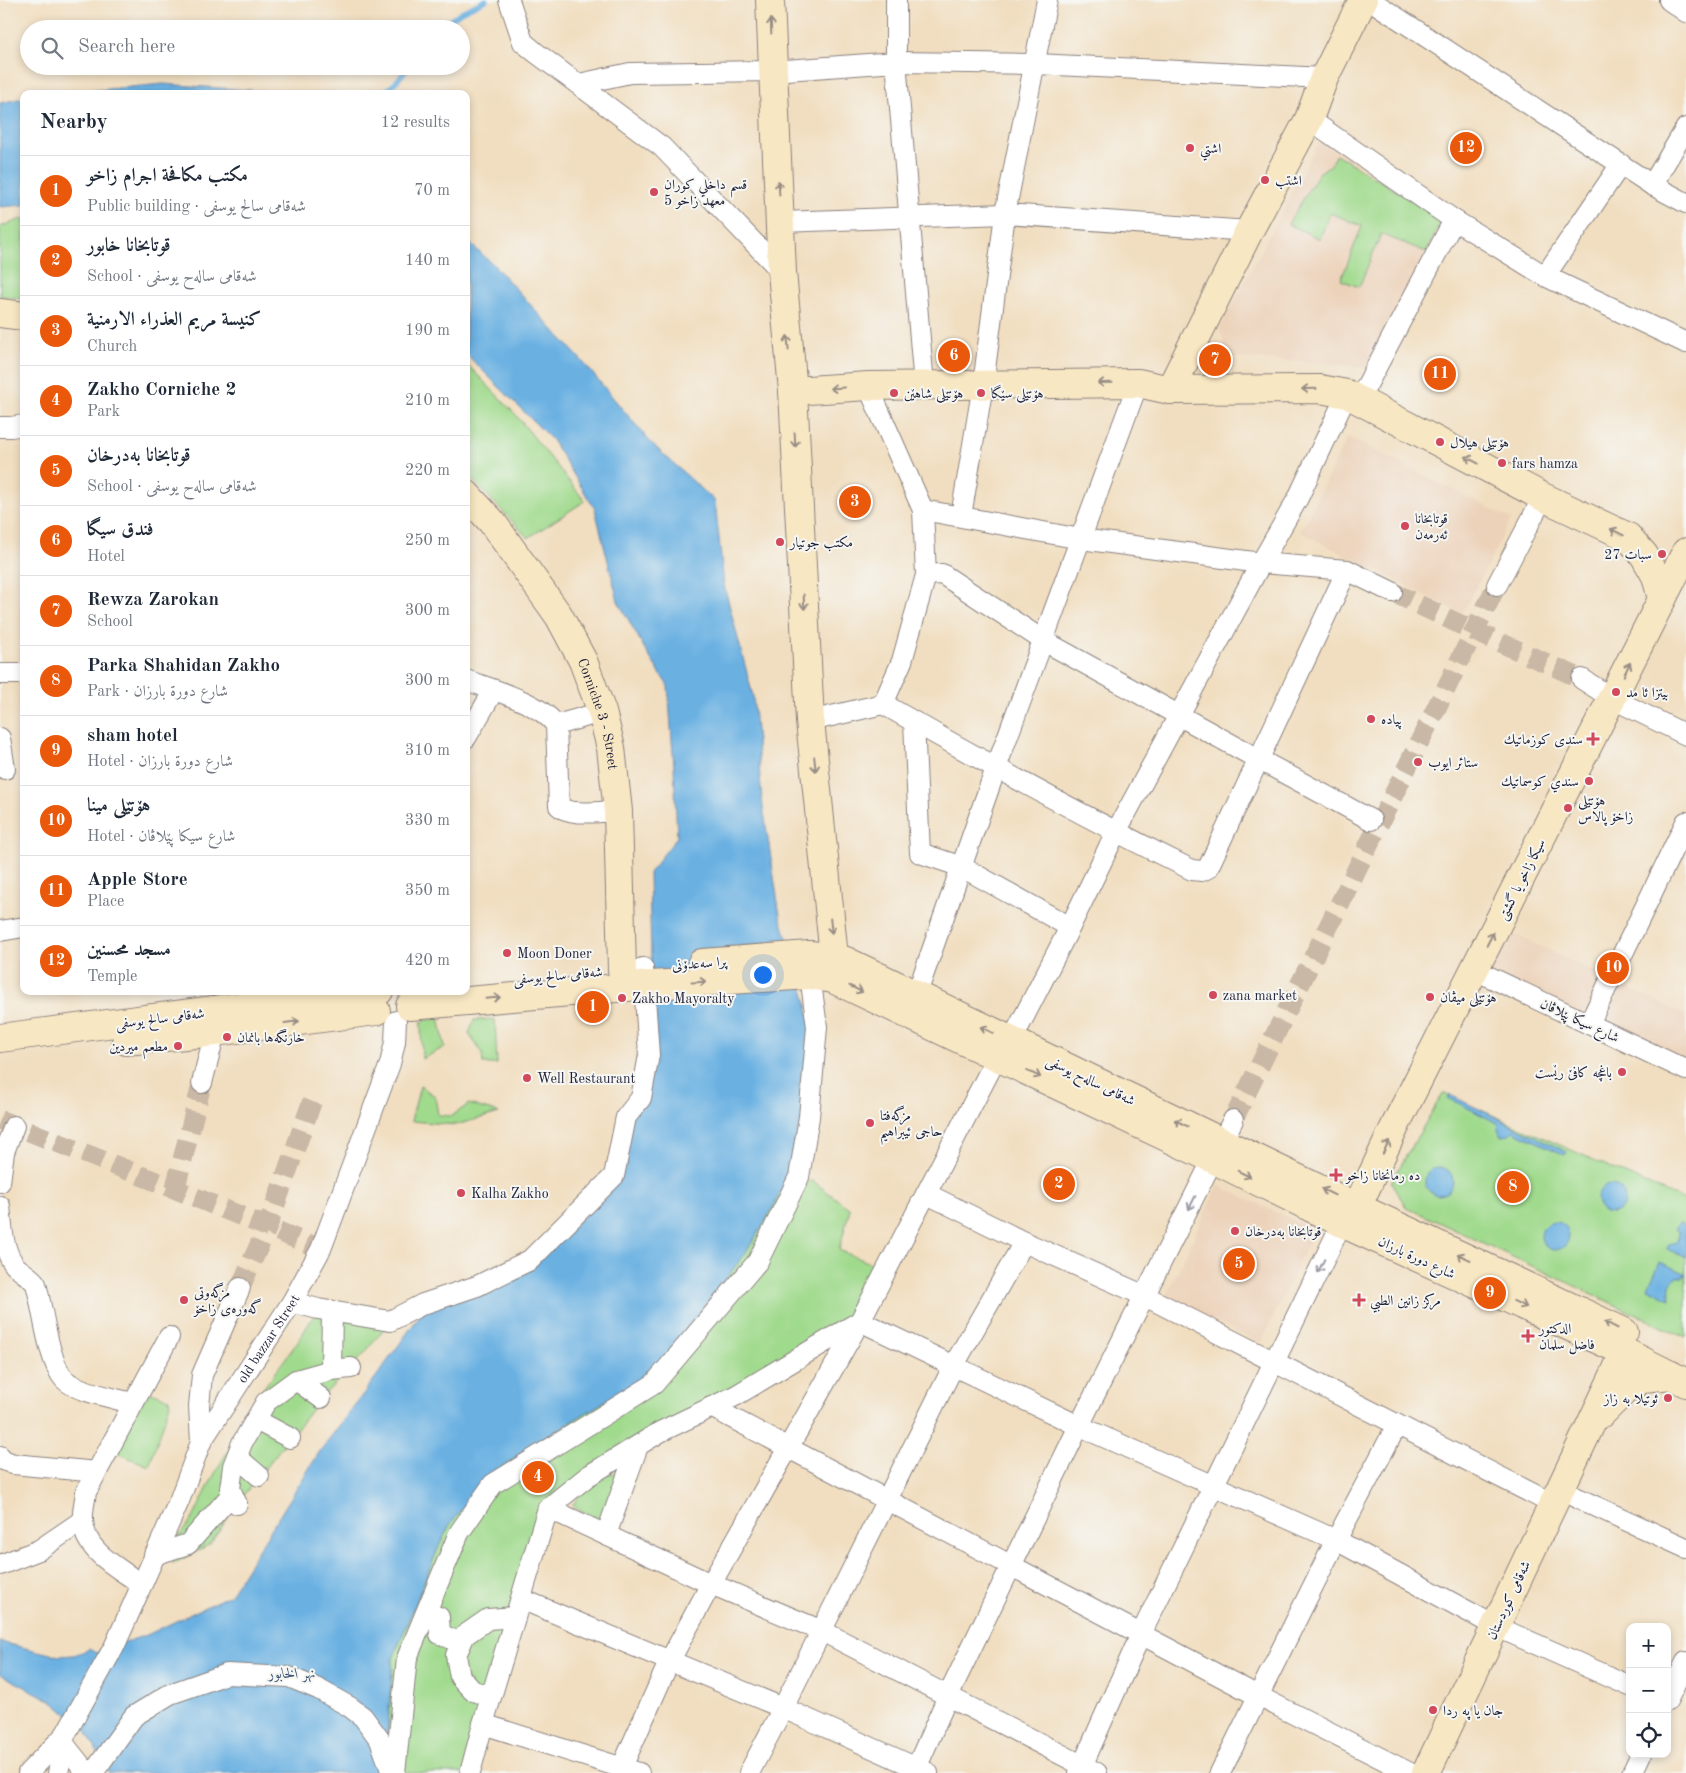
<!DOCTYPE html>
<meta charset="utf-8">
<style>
:root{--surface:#fff;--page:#f2f2f3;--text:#1f2937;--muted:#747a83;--line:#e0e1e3;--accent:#ea580c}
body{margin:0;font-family:"Old Standard TT",Amiri,serif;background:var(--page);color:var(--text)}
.controls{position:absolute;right:15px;bottom:15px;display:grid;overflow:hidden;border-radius:10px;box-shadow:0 2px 8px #0003}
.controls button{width:45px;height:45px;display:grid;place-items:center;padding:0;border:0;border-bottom:1px solid var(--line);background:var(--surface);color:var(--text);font:25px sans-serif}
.you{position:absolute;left:762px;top:974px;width:18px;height:18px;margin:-12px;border:4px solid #fff;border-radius:50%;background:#1a73e8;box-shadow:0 0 0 8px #1a73e833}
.badge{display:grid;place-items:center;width:32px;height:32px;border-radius:50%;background:var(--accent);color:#fff;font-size:16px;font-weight:700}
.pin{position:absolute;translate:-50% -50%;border:2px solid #fff;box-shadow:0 1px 5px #0006}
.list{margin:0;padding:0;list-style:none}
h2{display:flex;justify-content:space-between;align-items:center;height:65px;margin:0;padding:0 20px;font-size:21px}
h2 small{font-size:16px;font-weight:400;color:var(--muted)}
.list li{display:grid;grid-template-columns:32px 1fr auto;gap:15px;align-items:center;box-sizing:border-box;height:70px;padding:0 20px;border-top:1px solid var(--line)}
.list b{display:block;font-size:19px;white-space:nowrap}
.list p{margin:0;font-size:16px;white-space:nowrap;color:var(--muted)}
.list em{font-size:16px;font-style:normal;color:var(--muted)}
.icon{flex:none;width:28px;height:28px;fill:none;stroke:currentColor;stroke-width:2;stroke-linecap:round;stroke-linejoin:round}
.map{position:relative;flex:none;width:1686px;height:1773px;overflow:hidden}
.search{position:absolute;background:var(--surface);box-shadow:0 2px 8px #0003;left:20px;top:20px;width:450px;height:55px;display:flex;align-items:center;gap:12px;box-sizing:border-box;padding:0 18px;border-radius:28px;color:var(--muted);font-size:19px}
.panel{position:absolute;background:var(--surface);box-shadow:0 2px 8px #0003;left:20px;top:90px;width:450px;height:905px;border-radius:10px}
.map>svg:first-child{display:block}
.built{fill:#ecd2b9}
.green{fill:#a0da8d;stroke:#617e64}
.water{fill:#6bb1e2;stroke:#466a8e}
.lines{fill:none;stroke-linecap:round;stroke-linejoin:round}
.stream{stroke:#6bb1e2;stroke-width:5}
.street-tunnel{stroke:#c8b8a5;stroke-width:20;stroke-dasharray:20 10;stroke-linecap:butt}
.street-casing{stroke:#8a807e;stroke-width:22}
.secondary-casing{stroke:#8a807e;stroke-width:30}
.street{stroke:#fff;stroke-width:20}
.secondary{stroke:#f8e7c3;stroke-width:28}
.oneway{stroke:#988e86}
.oneway2{stroke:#9c9ca7}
.poi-dot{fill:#d1495b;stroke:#f6f6f2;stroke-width:2}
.labels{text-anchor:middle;stroke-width:4;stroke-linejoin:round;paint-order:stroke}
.poi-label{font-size:14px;fill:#22223b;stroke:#f6f6f2;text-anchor:start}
.street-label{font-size:14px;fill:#22223b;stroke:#f6f6f2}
.water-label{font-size:15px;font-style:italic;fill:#3c5475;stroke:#f6f6f2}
</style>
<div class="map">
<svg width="1686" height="1773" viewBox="0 0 1686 1773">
<rect width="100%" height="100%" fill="#f6f6f2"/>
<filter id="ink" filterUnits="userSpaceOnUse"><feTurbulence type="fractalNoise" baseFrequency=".02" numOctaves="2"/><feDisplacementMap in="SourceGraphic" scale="10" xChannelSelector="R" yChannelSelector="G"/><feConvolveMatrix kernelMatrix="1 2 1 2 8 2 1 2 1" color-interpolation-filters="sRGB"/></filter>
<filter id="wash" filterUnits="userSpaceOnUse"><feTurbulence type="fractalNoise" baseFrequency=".0096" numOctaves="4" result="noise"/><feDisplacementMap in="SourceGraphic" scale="20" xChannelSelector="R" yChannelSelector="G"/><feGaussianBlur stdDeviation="1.12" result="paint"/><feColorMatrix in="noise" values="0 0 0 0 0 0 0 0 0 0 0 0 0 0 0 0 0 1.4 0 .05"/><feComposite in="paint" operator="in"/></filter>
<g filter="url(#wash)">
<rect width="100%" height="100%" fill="#f1dec0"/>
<g class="built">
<path d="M1318,143L1327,145L1442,219L1368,368L1335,364L1227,357L1220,328Z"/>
<path d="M1348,437L1511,519L1462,614L1300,532Z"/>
<path d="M1499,927L1686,1015V1064L1480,967Z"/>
<path d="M1218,1185L1314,1230L1261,1343L1165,1298Z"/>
</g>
<g class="green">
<path d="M1336,154L1442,219L1426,252L1381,234L1359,287L1341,280L1362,226L1330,213L1320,239L1288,224L1319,173L1330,165Z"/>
<path d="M24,218V299L0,296V227Z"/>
<path d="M466,363L516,415L585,501L528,538L466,473Z"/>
<path d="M439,1017L445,1047L422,1059L421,1022Z"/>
<path d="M495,1019L497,1064H483L482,1053L469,1034L474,1020Z"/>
<path d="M420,1086L435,1096L438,1115L452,1116L469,1104L499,1113L456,1125L411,1121Z"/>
<path d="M1443,1093L1686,1201V1338L1406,1207L1391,1182Z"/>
<path d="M813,1181L850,1209L839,1250L887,1270L860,1321L548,1508L470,1773H385L393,1658L439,1546L449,1526L484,1480L527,1449L653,1371L745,1254L772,1210L783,1184Z"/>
<path d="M318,1309L390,1321L364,1354L321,1398L242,1497L210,1544L173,1564L175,1541L193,1518L213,1477L246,1419L248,1409L296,1344Z"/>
<path d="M142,1392L157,1394L169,1399L170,1404L149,1466L112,1451Z"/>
<path d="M620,1472L603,1521L572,1506L586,1484L605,1474Z"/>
</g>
<g class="water">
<path d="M163,84L305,94H54Z"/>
<path d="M24,98V205L0,207V103Z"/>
<path d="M466,240L492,263L583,362L651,443L715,501L724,585L753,696L762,800L780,916L804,992L812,1027L804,1112L784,1184L772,1210L745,1254L654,1372L534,1444L485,1480L449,1526L439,1546L393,1658L384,1773H109L86,1731L52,1701L0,1674V1642L59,1656L74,1655L90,1649L97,1653L107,1643L115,1645L147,1635L230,1595L320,1451L379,1373L422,1312L535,1265L620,1179L652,998L649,873L677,837L674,767L668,686L647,653L618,601L595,509L552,440L466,354Z"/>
<path d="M1450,1095L1567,1152L1565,1155L1513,1131L1509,1135L1501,1136L1498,1129L1499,1124L1448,1098Z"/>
<circle cx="1439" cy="1181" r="14"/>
<circle cx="1611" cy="1199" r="14"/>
<circle cx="1555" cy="1236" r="14"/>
<path d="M1679,1223L1686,1226V1258L1667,1249L1669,1244L1678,1242L1679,1232L1675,1229Z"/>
<path d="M1660,1262L1685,1273L1684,1277H1677C1666,1285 1671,1289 1670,1299L1648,1288Z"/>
</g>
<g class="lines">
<g class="stream">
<path d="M438,29L461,12L486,0"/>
<path d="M382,94L393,85L410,66"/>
</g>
</g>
</g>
<g filter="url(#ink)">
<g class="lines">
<g class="street-tunnel">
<path d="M1392,592L1474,631L1582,679"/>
<path d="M0,1120L175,1189L321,1249"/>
<path d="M1233,1120L1497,585"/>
<path d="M175,1189L202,1083"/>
<path d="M240,1288L267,1228L314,1096"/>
</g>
<defs>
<g id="street">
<path d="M509,0L523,42L535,52L662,147L782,272"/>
<path d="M896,0V62L924,385"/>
<path d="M1370,0L1652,185L1686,203"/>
<path d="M1669,0L1686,12"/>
<path d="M579,84L630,73L772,71L896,62L1036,64L1324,78"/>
<path d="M1309,119L1454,220L1545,276L1686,343"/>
<path d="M1652,185L1686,128"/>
<path d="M781,222L1005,214L1249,231"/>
<path d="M1545,276L1621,164"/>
<path d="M868,386L923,510L926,575L902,661L883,704"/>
<path d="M1359,400L1454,220"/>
<path d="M0,427H11L24,425"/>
<path d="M923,510L1081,539L1261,563L1347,570L1392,592"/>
<path d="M961,516L983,385L1005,214L1047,0"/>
<path d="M926,575L942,574L1044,641L1258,759L1371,820"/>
<path d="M1497,585L1543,497"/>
<path d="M0,674H24"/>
<path d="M1582,679L1613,699L1686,735"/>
<path d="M466,680C493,690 539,702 556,725L559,806C570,817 602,811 618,811"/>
<path d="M810,721L883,704C985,763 1087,818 1192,870L1202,871L1208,868L1347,570"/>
<path d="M914,722L920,853L962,867L1070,927"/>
<path d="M556,725L602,712"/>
<path d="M0,738L5,769"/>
<path d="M466,738L494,690"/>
<path d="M0,931L24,927"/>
<path d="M1475,970L1686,1070"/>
<path d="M916,996L996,768L1138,383"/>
<path d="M1589,1024L1686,822"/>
<path d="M1011,1042L1070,927L1116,832L1261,563L1298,498L1347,394"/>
<path d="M202,1083L215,1032"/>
<path d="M1222,1142L1233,1120"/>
<path d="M0,1182L4,1152L14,1126"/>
<path d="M927,1194L1024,1242L1145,1296L1553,1504"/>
<path d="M0,1206C2,1223 2,1247 13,1263C18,1271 30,1275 36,1284C43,1308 48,1361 64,1379C76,1392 115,1398 132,1403"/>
<path d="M292,1302L318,1309L390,1321L423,1304L477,1286L530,1260L614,1176L626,1117L641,1098L649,1055L643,968"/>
<path d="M331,1370L332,1311"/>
<path d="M296,1380L321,1398"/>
<path d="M711,1407L1258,1696L1410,1773"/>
<path d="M256,1420L290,1438"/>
<path d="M201,1442L199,1406L202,1375L240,1288"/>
<path d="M0,1456L1,1459L13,1464L97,1472"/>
<path d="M237,1457L259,1476"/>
<path d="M1560,1490L1686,1548"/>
<path d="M237,1504L230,1489L233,1466L242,1443L266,1402L296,1380L331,1370L351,1368"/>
<path d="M548,1508L711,1584L822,1631L1097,1773"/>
<path d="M606,1535L638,1446"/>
<path d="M154,1555L188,1544L232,1494"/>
<path d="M0,1565L39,1550L83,1520"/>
<path d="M141,1584C119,1568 83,1551 83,1520C82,1511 85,1501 86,1492L169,1337"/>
<path d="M521,1599L783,1708L928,1773"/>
<path d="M425,1615L439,1617L440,1634L461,1643"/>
<path d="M491,1696L473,1691L460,1677L456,1655L465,1635L488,1619L515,1617"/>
<path d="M1667,1701L1686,1662"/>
<path d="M483,1724L639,1773"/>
<path d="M64,1744L87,1773"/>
<path d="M622,1767L669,1662L711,1584L860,1321L1079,1426L1336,1540L1495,1626L1630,1686"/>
<path id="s1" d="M28,1773L65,1735L115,1645L179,1501L201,1442L292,1302L321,1249L390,1064L395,1042L396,1021"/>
<path d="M58,1773L65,1735"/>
<path d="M93,1773L134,1716L170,1694L227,1674L289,1677L318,1689L350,1707L363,1717L380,1740L392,1773"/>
<path d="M395,1773L407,1658L459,1533L493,1484L654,1384L758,1261L799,1177L809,1117L817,1027L810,975"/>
<path d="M470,1773L483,1724L548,1508L588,1476L660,1432L735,1396L860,1321L997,1057"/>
<path d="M749,1773L783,1708L954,1365L1024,1242"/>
<path d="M914,1773L948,1696L1079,1426L1213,1159"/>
<path d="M1079,1773L1141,1634L1342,1223"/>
<path d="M1220,1773L1336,1540L1397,1425"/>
<path d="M1632,1773L1641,1754"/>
</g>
<g id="secondary">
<path d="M770,0L782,272L793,391L810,721L834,957"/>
<path d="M0,313L24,316"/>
<path d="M1170,390L1249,231L1309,119L1324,78L1363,0"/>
<path d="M793,391L868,386L1138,383L1170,390L1320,389L1347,394L1543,497L1628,537L1644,555L1656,576L1662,599"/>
<path id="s2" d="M466,494L492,522L559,616L583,661L602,712L611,748L618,811L622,970"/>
<path d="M702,963L809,955L834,957L846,961L1357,1207L1624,1332"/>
<path d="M410,1006L651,985L810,975L833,979L1213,1159L1342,1223L1625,1352L1686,1383"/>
<path d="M0,1038L290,1000L379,991"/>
<path d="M126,1041L215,1032L376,1011"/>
<path d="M1357,1207L1398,1120L1686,552"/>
<path d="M1602,1413L1624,1391L1643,1378L1671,1375"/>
<path d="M1426,1773L1625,1352"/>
</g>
</defs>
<use href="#street" class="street-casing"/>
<use href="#secondary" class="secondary-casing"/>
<use href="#street" class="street"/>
<use href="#secondary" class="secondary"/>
</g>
<defs><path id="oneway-shaft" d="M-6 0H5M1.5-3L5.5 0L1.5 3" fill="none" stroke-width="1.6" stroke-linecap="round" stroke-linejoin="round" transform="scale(1.25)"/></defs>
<g class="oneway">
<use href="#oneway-shaft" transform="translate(771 26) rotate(-92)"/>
<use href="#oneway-shaft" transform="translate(779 188) rotate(-93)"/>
<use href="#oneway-shaft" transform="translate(788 343) rotate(-95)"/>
<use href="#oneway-shaft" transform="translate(1105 383) rotate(179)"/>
<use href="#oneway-shaft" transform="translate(837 388) rotate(176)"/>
<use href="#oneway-shaft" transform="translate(1309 389) rotate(179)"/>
<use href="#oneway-shaft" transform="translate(795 440) rotate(87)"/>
<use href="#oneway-shaft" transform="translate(1472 460) rotate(-152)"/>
<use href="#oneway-shaft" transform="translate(1617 532) rotate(-154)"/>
<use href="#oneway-shaft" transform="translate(804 602) rotate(87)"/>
<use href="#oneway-shaft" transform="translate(1627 669) rotate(-64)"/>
<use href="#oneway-shaft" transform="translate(815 764) rotate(84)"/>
<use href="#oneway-shaft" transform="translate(831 926) rotate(84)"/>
<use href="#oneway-shaft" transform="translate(1490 939) rotate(-63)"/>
<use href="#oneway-shaft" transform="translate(699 982) rotate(-3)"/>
<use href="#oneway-shaft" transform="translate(856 989) rotate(26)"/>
<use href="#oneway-shaft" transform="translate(493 998) rotate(-5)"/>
<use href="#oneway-shaft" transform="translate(292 1022) rotate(-7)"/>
<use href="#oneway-shaft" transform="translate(987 1030) rotate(-154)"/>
<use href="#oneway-shaft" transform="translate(1034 1074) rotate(25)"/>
<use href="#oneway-shaft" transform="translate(1181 1123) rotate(-154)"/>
<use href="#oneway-shaft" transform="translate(1386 1147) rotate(-65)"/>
<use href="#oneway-shaft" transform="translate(1244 1174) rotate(26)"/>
<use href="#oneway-shaft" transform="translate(1328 1192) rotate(-154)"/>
<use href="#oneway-shaft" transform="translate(1464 1257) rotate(-155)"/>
<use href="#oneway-shaft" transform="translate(1520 1304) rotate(25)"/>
<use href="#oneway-shaft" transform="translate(1611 1325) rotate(-153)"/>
</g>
<g class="oneway2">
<use href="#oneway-shaft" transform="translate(1192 1203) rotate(116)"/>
<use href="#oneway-shaft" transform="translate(1321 1266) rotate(116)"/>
</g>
</g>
<g class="poi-dot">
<circle cx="1190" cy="148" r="5"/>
<circle cx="1265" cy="180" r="5"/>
<circle cx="654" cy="192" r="5"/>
<circle cx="894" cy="393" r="5"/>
<circle cx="981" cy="393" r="5"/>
<circle cx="1440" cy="442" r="5"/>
<circle cx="1502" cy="463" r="5"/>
<circle cx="1405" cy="526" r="5"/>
<circle cx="780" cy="542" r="5"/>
<circle cx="1662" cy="554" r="5"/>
<circle cx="1616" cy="692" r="5"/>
<circle cx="1371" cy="719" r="5"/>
<path d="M1590.5 731.5h5v5h5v5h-5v5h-5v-5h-5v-5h5z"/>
<circle cx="1418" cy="762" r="5"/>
<circle cx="1589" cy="781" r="5"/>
<circle cx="1568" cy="808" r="5"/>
<circle cx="507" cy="953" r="5"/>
<circle cx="1213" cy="995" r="5"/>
<circle cx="1430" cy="997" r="5"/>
<circle cx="622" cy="998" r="5"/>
<circle cx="227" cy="1037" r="5"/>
<circle cx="178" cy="1046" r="5"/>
<circle cx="1622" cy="1072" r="5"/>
<circle cx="527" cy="1078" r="5"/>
<circle cx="870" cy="1123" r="5"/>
<path d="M1333.5 1167.5h5v5h5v5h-5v5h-5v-5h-5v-5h5z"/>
<circle cx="461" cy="1193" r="5"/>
<circle cx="1235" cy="1231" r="5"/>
<circle cx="184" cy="1300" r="5"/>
<path d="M1356.5 1292.5h5v5h5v5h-5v5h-5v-5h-5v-5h5z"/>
<path d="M1525.5 1328.5h5v5h5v5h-5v5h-5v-5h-5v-5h5z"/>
<circle cx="1668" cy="1398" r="5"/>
<circle cx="1433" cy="1710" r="5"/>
</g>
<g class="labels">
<g class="poi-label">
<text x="1200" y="153">اشتي</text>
<text x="1275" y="185">اشتب</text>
<text x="664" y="189">قسم داخلي كوران<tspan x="664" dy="16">معهد زاخو 5</tspan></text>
<text x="904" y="398">هۆتێلی شاهێن</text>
<text x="991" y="398">هۆتێلی سێگا</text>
<text x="1450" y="447">هۆتێلی هیلال</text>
<text x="1512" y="468">fars hamza</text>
<text x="1415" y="523">قوتابخانا<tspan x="1415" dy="16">ئه‌رمه‌ن</tspan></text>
<text x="790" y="547">مکتب جوتیار</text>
<text x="1652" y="559" text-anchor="end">27 سبات</text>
<text x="1626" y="697">بيتزا ئا مد</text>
<text x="1381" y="724">پیادە</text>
<text x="1583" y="744" text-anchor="end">سندی کوزماتیك</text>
<text x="1428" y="767">ستائر ايوب</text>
<text x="1579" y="786" text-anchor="end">سندي کوسماتیك</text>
<text x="1578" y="805">هۆتێلی<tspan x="1578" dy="16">زاخۆ پالاس</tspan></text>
<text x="517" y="958">Moon Doner</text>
<text x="1223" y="1000">zana market</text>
<text x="1440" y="1002">هۆتێلی میڤان</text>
<text x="632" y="1003">Zakho Mayoralty</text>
<text x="237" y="1042">خارنگەها بانمان</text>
<text x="168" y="1051" text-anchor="end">مطعم ميردين</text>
<text x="1612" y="1077" text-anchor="end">باغچه‌ كافێ رێست</text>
<text x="537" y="1083">Well Restaurant</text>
<text x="880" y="1120">مزگه‌فتا<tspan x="880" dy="16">حاجى ئيبراهيم</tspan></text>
<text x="1346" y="1180">ده رمانخانا زاخو</text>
<text x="471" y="1198">Kalha Zakho</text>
<text x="1245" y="1236">قوتابخانا بەدرخان</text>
<text x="194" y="1297">مزگەوتی<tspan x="194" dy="16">گەورەی زاخۆ</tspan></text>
<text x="1370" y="1305">مركز زانين الطبي</text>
<text x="1539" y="1333">الدكتور<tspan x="1539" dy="16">فاضل سلمان</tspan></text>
<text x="1658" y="1403" text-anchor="end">ئوتيلا به زاز</text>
<text x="1443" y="1715">جان يا په ردا</text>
</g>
<g class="street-label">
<text dy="5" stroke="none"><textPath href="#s2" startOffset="260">Corniche 3 - Street</textPath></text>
<text transform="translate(1521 879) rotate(-63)" y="5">سیکا زاخو یا گشتى</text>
<text transform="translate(699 963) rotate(-5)" y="5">پرا سەعدۆنی</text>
<text transform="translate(558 975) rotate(-5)" y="5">شەقامی سالح یوسفی</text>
<text transform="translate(160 1018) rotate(-7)" y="5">شەقامی سالح یوسفی</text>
<text transform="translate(1580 1020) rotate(25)" y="5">شارع سيكا پێلاڤان</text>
<text transform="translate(1091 1080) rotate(26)" y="5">شەقامی سالەح یوسفی</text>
<text transform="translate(1417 1257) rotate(25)" y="5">شارع دورة بارزان</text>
<text dy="5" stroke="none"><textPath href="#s1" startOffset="500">old bazzar Street</textPath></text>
<text transform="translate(1508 1600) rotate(-65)" y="5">شەقامی کوردستان</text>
</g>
<g class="water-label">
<text x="292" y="1678">نهر الخابور</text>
</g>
</g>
</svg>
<div class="controls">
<button>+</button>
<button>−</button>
<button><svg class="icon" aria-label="locate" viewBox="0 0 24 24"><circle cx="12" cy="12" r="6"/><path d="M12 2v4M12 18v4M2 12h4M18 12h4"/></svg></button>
</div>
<div class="you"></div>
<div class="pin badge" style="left:593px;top:1007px">1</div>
<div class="pin badge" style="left:1059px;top:1184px">2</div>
<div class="pin badge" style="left:855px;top:502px">3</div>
<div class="pin badge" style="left:538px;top:1477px">4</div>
<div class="pin badge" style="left:1239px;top:1264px">5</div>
<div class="pin badge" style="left:954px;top:356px">6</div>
<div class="pin badge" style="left:1215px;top:360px">7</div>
<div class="pin badge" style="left:1513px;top:1187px">8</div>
<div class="pin badge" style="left:1490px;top:1293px">9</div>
<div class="pin badge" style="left:1613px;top:968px">10</div>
<div class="pin badge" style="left:1440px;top:374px">11</div>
<div class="pin badge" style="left:1466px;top:148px">12</div>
<div class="search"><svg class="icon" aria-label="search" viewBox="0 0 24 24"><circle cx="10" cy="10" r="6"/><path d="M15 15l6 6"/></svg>Search here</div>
<section class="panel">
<h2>Nearby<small>12 results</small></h2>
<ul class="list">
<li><span class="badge">1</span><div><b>مكتب مكافحة اجرام زاخو</b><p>Public building · شەقامی سالح یوسفی</p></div><em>70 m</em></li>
<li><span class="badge">2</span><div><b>قوتابخانا خابور</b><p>School · شەقامی سالەح یوسفی</p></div><em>140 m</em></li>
<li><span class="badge">3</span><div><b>كنيسة مريم العذراء الارمنية</b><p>Church</p></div><em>190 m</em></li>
<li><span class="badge">4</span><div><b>Zakho Corniche 2</b><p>Park</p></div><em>210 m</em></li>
<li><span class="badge">5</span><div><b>قوتابخانا به‌درخان</b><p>School · شەقامی سالەح یوسفی</p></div><em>220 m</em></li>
<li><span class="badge">6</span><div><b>فندق سيگا</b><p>Hotel</p></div><em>250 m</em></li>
<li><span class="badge">7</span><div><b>Rewza Zarokan</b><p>School</p></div><em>300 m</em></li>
<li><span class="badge">8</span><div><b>Parka Shahidan Zakho</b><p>Park · شارع دورة بارزان</p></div><em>300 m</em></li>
<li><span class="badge">9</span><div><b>sham hotel</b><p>Hotel · شارع دورة بارزان</p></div><em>310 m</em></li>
<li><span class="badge">10</span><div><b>هۆتێلی مینا</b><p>Hotel · شارع سيكا پێلاڤان</p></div><em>330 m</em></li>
<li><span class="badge">11</span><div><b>Apple Store</b><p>Place</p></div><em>350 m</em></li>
<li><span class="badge">12</span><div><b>مسجد محسنين</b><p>Temple</p></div><em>420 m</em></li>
</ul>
</section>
</div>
